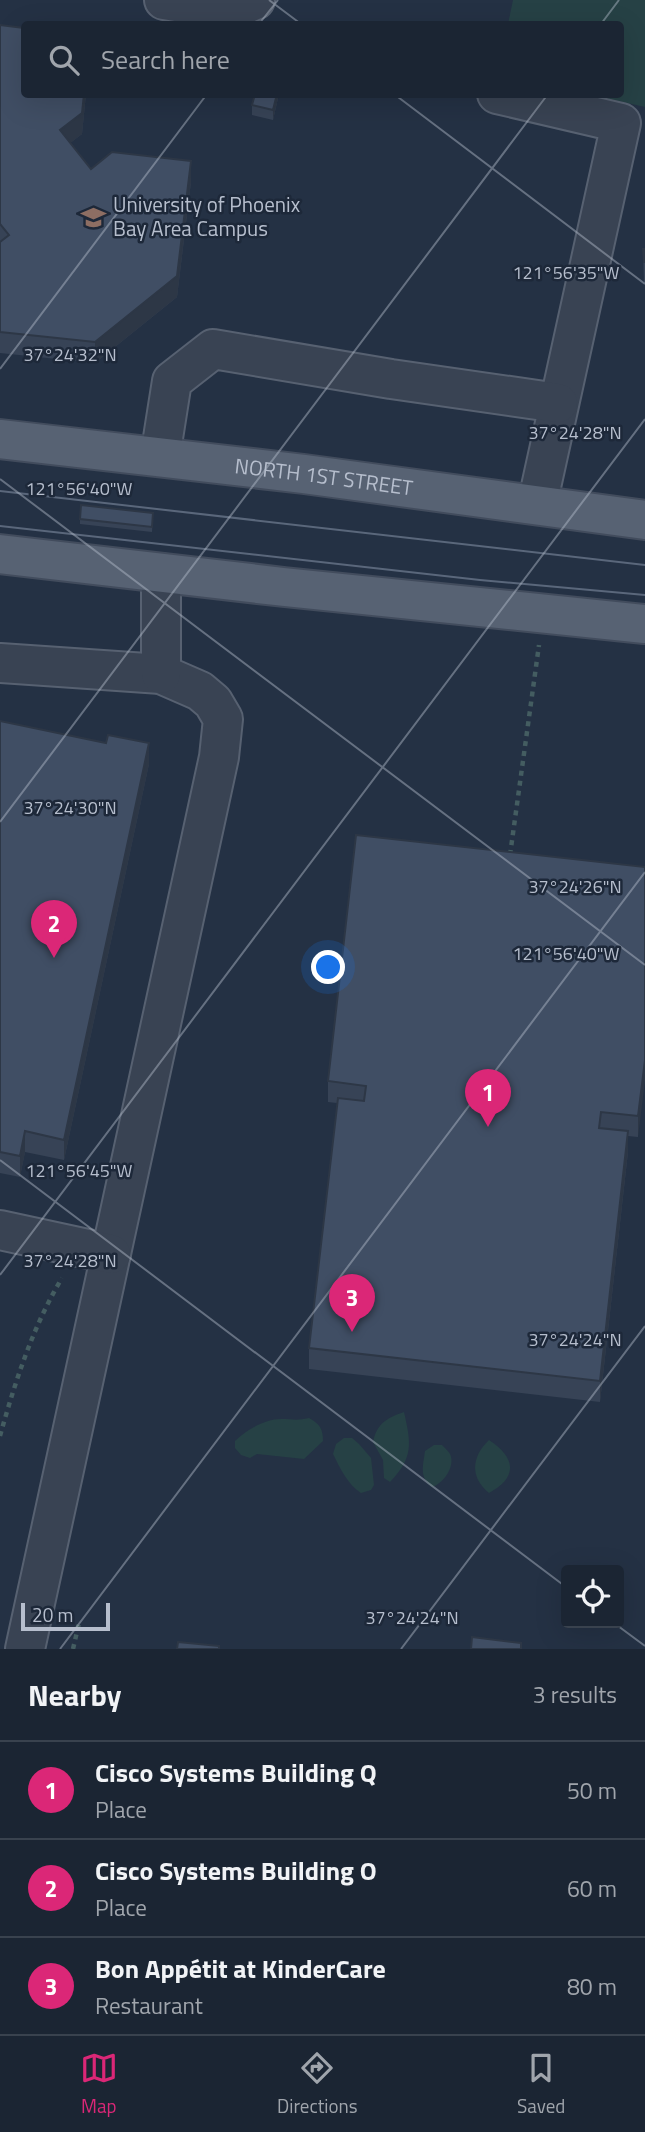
<!DOCTYPE html>
<meta charset="utf-8">
<style>
:root{--surface:#1b2533;--page:#242d3b;--text:#f1f3f6;--muted:#a0a5ac;--line:#39424e;--accent:#db2777}
body{margin:0;font-family:"Titillium Web",sans-serif;background:var(--page);color:var(--text)}
.controls{position:absolute;right:21px;bottom:21px;display:grid;overflow:hidden;border-radius:7px;box-shadow:0 7px 28px #0002}
.controls button{width:63px;height:63px;display:grid;place-items:center;padding:0;border:0;border-bottom:2px solid var(--line);background:var(--surface);color:var(--text);font:35px sans-serif}
.scale{position:absolute;left:21px;bottom:18px;width:89px;box-sizing:border-box;padding-left:7px;border:4px solid #b6becd;border-top:0;font-size:19px;line-height:24px;white-space:nowrap;color:#b6becd;-webkit-text-stroke:5px #1d2839;paint-order:stroke}
.you{position:absolute;left:329px;top:968px;width:24px;height:24px;margin:-18px;border:5px solid #fff;border-radius:50%;background:#1a73e8;box-shadow:0 0 0 10px #1a73e833}
.badge{display:grid;place-items:center;width:46px;height:46px;border-radius:50%;background:var(--accent);color:#fff;font-size:23px;font-weight:700}
.pin{position:absolute;translate:-50% -58px;filter:drop-shadow(0 2px 4px #0008)}
.pin::after{content:'';position:absolute;top:37px;width:24px;height:21px;background:inherit;clip-path:polygon(0 0,100% 0,50% 100%)}
.list{margin:0;padding:0;list-style:none}
h2{display:flex;justify-content:space-between;align-items:center;height:91px;margin:0;padding:0 28px;font-size:30px}
h2 small{font-size:23px;font-weight:400;color:var(--muted)}
.list li{display:grid;grid-template-columns:46px 1fr auto;gap:21px;align-items:center;box-sizing:border-box;height:98px;padding:0 28px;border-top:2px solid var(--line)}
.list b{display:block;font-size:26px;white-space:nowrap}
.list p{margin:0;font-size:23px;white-space:nowrap;color:var(--muted)}
.list em{font-size:23px;font-style:normal;color:var(--muted)}
.icon{flex:none;width:38px;height:38px;fill:none;stroke:currentColor;stroke-width:2;stroke-linecap:round;stroke-linejoin:round}
.map{position:relative;flex:none;width:645px;height:1649px;overflow:hidden}
.search{position:absolute;background:var(--surface);box-shadow:0 7px 28px #0002;left:21px;right:21px;top:21px;height:77px;display:flex;align-items:center;gap:18px;box-sizing:border-box;padding:0 24px;border-radius:7px;color:var(--muted);font-size:26px}
.sheet{height:385px;background:var(--surface)}
nav{display:flex;justify-content:space-around;align-items:center;box-sizing:border-box;height:98px;border-top:2px solid var(--line);background:var(--surface);font-size:19px;color:var(--muted)}
nav a{display:grid;justify-items:center;gap:4px}
nav .on{color:var(--accent)}
.map>svg:first-child{display:block}
.green{fill:#264145}
.lines{fill:none;stroke-linecap:round;stroke-linejoin:round}
.minor-casing{stroke:#576171;stroke-width:42}
.major-casing{stroke:#424c5d;stroke-width:42}
.path{stroke:#445d61;stroke-width:4.5;stroke-dasharray:5 5;stroke-linecap:butt}
.minor{stroke:#394353;stroke-width:38}
.major{stroke:#576273;stroke-width:38}
.tram{stroke:#5a677b;stroke-width:2}
.wall{fill:#374356}
.shaded-wall{fill:#2d3746}
.building{fill:#404e64;stroke:#2d3746;stroke-width:2}
.ticks{fill:none;stroke:#b6becd;stroke-width:2;stroke-opacity:0.45}
.labels{text-anchor:middle;stroke-width:5;stroke-linejoin:round;paint-order:stroke}
.poi-label{font-size:21px;fill:#b6becd;stroke:#1d2839;text-anchor:start}
.street-label{font-size:21px;fill:#b6becd;stroke:#1d2839}
.ticks-label{font-size:18px;text-anchor:middle;fill:#b6becd;stroke:#1d2839;stroke-width:5;stroke-linejoin:round;paint-order:stroke}
</style>
<div class="map">
<svg width="645" height="1649" viewBox="0 0 645 1649">
<rect width="100%" height="100%" fill="#243144"/>
<g class="green">
<path d="M513,0H645V107L601,97L600,95L620,94V24H508Z"/>
<path d="M404,1412C411,1443 414,1457 390,1482L384,1478L383,1460L373,1442C377,1424 386,1418 404,1412Z"/>
<path d="M309,1418C320,1424 323,1429 323,1441L304,1459L257,1454L250,1458L241,1455L235,1448V1441C246,1430 265,1419 281,1419C292,1419 297,1421 309,1418Z"/>
<path d="M344,1438H352L359,1444L371,1458L374,1485L371,1490L361,1493C348,1485 340,1468 333,1454L336,1444Z"/>
<path d="M489,1440C515,1457 519,1477 489,1493C469,1477 472,1456 489,1440Z"/>
<path d="M434,1445H442C444,1447 449,1452 450,1454C456,1466 443,1484 432,1487C419,1477 423,1466 425,1451Z"/>
</g>
<g class="lines">
<defs>
<g id="minor">
<path d="M164,0L231,11L255,0"/>
<path d="M497,94L621,123L537,505"/>
<path d="M160,457L172,381L213,349L391,379L558,403"/>
<path d="M0,663L161,674L200,691L213,702L223,719L219,757L25,1649"/>
<path d="M161,674V573"/>
<path d="M0,1230L111,1254"/>
</g>
<g id="major">
<path id="s1" d="M0,439L304,474L645,520"/>
<path d="M0,554L284,587L645,624"/>
</g>
</defs>
<use href="#minor" class="minor-casing"/>
<use href="#major" class="major-casing"/>
<g class="path">
<path d="M510,855L539,645"/>
<path d="M0,1436C15,1382 33,1326 62,1278"/>
<path d="M73,1649L79,1623"/>
</g>
<use href="#minor" class="minor"/>
<use href="#major" class="major"/>
<g class="tram">
<path d="M0,491L645,565"/>
<path d="M0,526L480,580L645,595"/>
</g>
</g>
<g class="wall">
<path d="M0,25L24,94H86L82,134L70,143L91,169L191,182L177,297L95,363L0,353Z"/>
<path d="M279,94L273,120L252,115V105Z"/>
<path d="M643,249H645V283H644Z"/>
<path d="M153,513L152,532L80,524V519Z"/>
<path d="M0,721L149,764L64,1160L25,1152L20,1177L0,1173Z"/>
<path d="M645,867L638,1137L628,1136V1152L600,1402L309,1369V1348L337,1103L328,1102V1081Z"/>
</g>
<g class="shaded-wall">
<path d="M84,94H86L82,134L60,151V130Z"/>
<path d="M277,94H279L273,120V110Z"/>
<path d="M191,161V182L177,297L95,363V342Z"/>
<path d="M149,743V764L64,1160V1140Z"/>
<path d="M645,1060V1081L638,1137V1116Z"/>
<path d="M25,1131V1152L20,1177V1156Z"/>
<path d="M628,1131V1152L600,1402V1381Z"/>
</g>
<g class="building">
<path d="M0,25L24,28V94H84L82,113L60,130L91,169L112,152L191,161L177,276L95,342L0,332V242L9,235L0,224Z"/>
<path d="M255,94H277L273,110L252,105Z"/>
<path d="M643,249H645V262H644Z"/>
<path d="M81,505L153,513L152,527L80,519Z"/>
<path d="M0,721L106,743L108,735L149,743L64,1140L25,1131L20,1156L0,1152Z"/>
<path d="M356,835L645,867V1060L638,1116L601,1112L599,1128L628,1131L600,1381L309,1348L338,1098L364,1101L366,1086L328,1081Z"/>
<path d="M472,1637L521,1643V1649H471Z"/>
<path d="M178,1642L219,1646V1649H177Z"/>
</g>
<path class="ticks" d="M269,0L301,24M259,24L278,0M601,24L619,0M394,94L645,284M0,369L207,94M0,479L645,965M0,822L548,94M0,1160L566,1587M0,1275L645,419M614,1623L645,1646M60,1649L645,872M401,1649L645,1326"/>
<defs>
<symbol id="university-bare" viewBox="-9 -9 18 18"><path d="M0-5L7-2L0 1L-7-2ZM-4 1L0 2.5L4 1V4Q0 6-4 4Z" fill="#8d6e63" stroke="#1d2839" stroke-width="2.5" paint-order="stroke"/></symbol>
</defs>
<g fill-rule="evenodd">
<use href="#university-bare" x="76" y="200" width="35" height="35"/>
</g>
<g class="labels">
<g class="poi-label">
<text x="113" y="212">University of Phoenix<tspan x="113" dy="24">Bay Area Campus</tspan></text>
</g>
<g class="street-label">
<text dy="7" stroke="none"><textPath href="#s1" startOffset="326">NORTH 1ST STREET</textPath></text>
</g>
</g>
<g class="ticks-label">
<text x="566" y="279">121°56'35"W</text>
<text x="70" y="361">37°24'32"N</text>
<text x="575" y="439">37°24'28"N</text>
<text x="79" y="495">121°56'40"W</text>
<text x="70" y="814">37°24'30"N</text>
<text x="575" y="893">37°24'26"N</text>
<text x="566" y="960">121°56'40"W</text>
<text x="79" y="1177">121°56'45"W</text>
<text x="70" y="1267">37°24'28"N</text>
<text x="575" y="1346">37°24'24"N</text>
<text x="412" y="1624">37°24'24"N</text>
</g>
</svg>
<div class="controls">
<button><svg class="icon" aria-label="locate" viewBox="0 0 24 24"><circle cx="12" cy="12" r="6"/><path d="M12 2v4M12 18v4M2 12h4M18 12h4"/></svg></button>
</div>
<div class="scale">20 m</div>
<div class="you"></div>
<div class="pin badge" style="left:488px;top:1127px">1</div>
<div class="pin badge" style="left:54px;top:958px">2</div>
<div class="pin badge" style="left:352px;top:1332px">3</div>
<div class="search"><svg class="icon" aria-label="search" viewBox="0 0 24 24"><circle cx="10" cy="10" r="6"/><path d="M15 15l6 6"/></svg>Search here</div>
</div>
<section class="sheet">
<h2>Nearby<small>3 results</small></h2>
<ul class="list">
<li><span class="badge">1</span><div><b>Cisco Systems Building Q</b><p>Place</p></div><em>50 m</em></li>
<li><span class="badge">2</span><div><b>Cisco Systems Building O</b><p>Place</p></div><em>60 m</em></li>
<li><span class="badge">3</span><div><b>Bon Appétit at KinderCare</b><p>Restaurant</p></div><em>80 m</em></li>
</ul>
</section>
<nav>
<a class="on"><svg class="icon" aria-label="map" viewBox="0 0 24 24"><path d="M3 6l6-2 6 2 6-2v14l-6 2-6-2-6 2zM9 4v14M15 6v14"/></svg>Map</a>
<a><svg class="icon" aria-label="directions" viewBox="0 0 24 24"><path d="M12 3l9 9-9 9-9-9zM9 14v-3h6M13 9l2 2-2 2"/></svg>Directions</a>
<a><svg class="icon" aria-label="saved" viewBox="0 0 24 24"><path d="M7 4h10v16l-5-4-5 4z"/></svg>Saved</a>
</nav>
